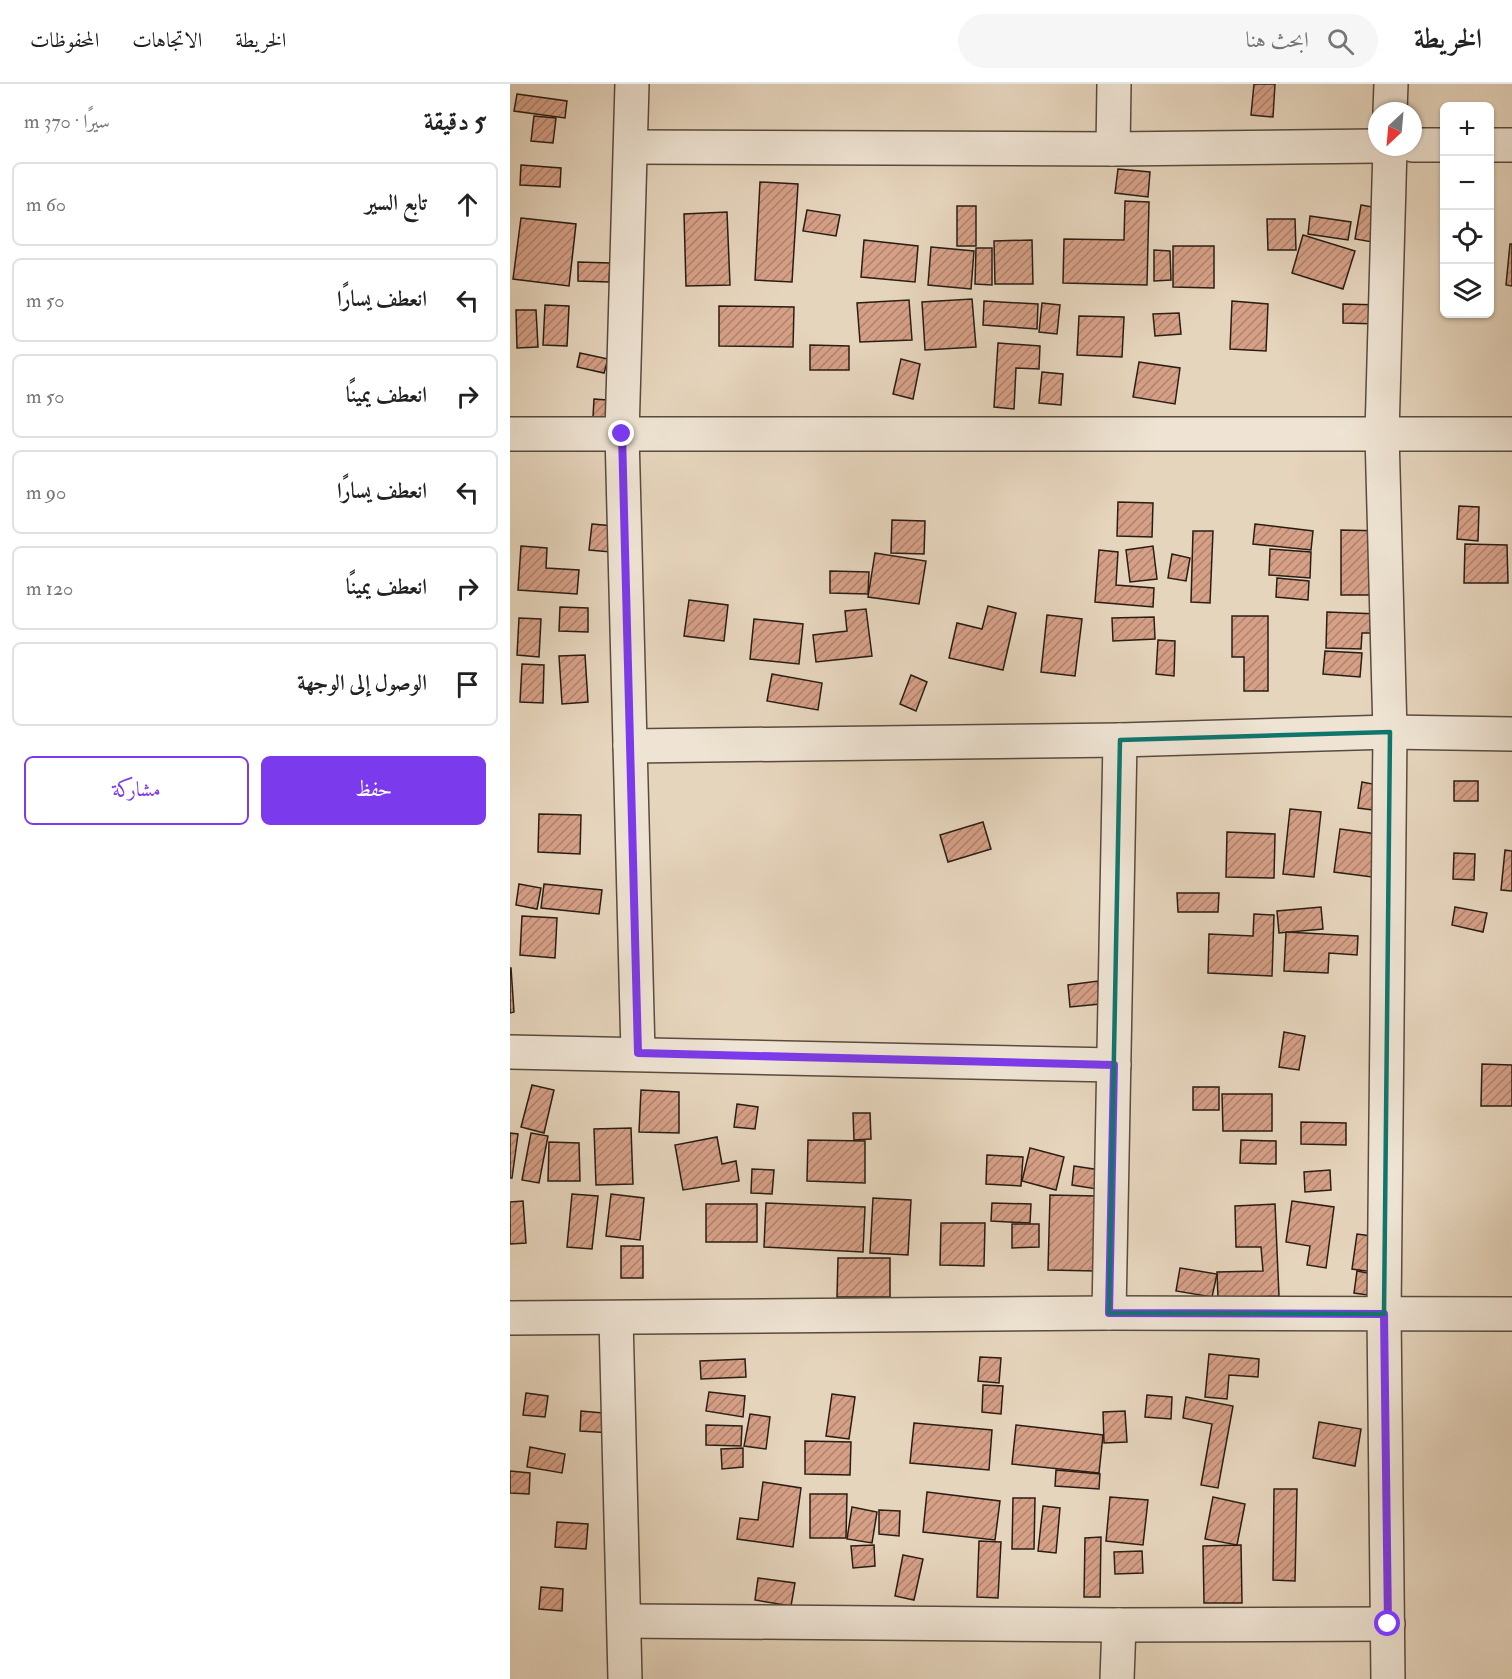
<!DOCTYPE html>
<html lang="ar">
<meta charset="utf-8">
<style>
:root{--surface:#fff;--page:#f6f6f6;--text:#222;--muted:#767676;--line:#e0e0e0;--accent:#7c3aed}
body{margin:0;font-family:"IM FELL Double Pica",Amiri,serif;background:var(--page);color:var(--text);direction:rtl}
.controls{position:absolute;right:18px;top:18px;display:grid;overflow:hidden;border-radius:9px;box-shadow:0 2px 4px #0004}
.controls button{width:54px;height:54px;display:grid;place-items:center;padding:0;border:0;border-bottom:2px solid var(--line);background:var(--surface);color:var(--text);font:30px sans-serif}
.compass{position:absolute;left:858px;top:18px;width:54px;height:54px;border-radius:50%;background:var(--surface);box-shadow:0 2px 4px #0004;rotate:206deg}
.stop{position:absolute;width:18px;height:18px;margin:-14px;border:4px solid #7c3aed;border-radius:50%;background:#fff}
.stop.end{background:#7c3aed;border-color:#fff;box-shadow:0 2px 6px #0008}
.list{margin:0;padding:0;list-style:none}
h2{display:flex;justify-content:space-between;align-items:center;height:78px;margin:0;padding:0 24px;font-size:26px}
h2 small{font-size:20px;font-weight:400;color:var(--muted)}
.list li{display:grid;grid-template-columns:39px 1fr auto;gap:18px;align-items:center;box-sizing:border-box;height:84px;margin:0 12px 12px;padding:0 12px;border:2px solid var(--line);border-radius:9px}
.list b{display:block;font-size:22px;white-space:nowrap}
.list em{font-size:20px;font-style:normal;color:var(--muted)}
.actions{display:flex;gap:12px;padding:18px 24px}
.actions a{flex:1;padding:14px 0;border:2px solid var(--accent);border-radius:9px;text-align:center;font-size:21px;color:var(--accent)}
.actions .main{background:var(--accent);color:#fff}
.icon{flex:none;width:33px;height:33px;fill:none;stroke:currentColor;stroke-width:2;stroke-linecap:round;stroke-linejoin:round}
.map{position:relative;flex:none;width:1002px;height:1595px;overflow:hidden;direction:ltr}
header{display:flex;align-items:center;gap:36px;box-sizing:border-box;height:84px;padding:0 30px;background:var(--surface);border-bottom:2px solid var(--line)}
header strong{font-size:28px}
nav{display:flex;gap:33px;margin-inline-start:auto;font-size:21px}
.search{width:420px;height:54px;background:var(--page);display:flex;align-items:center;gap:15px;box-sizing:border-box;padding:0 21px;border-radius:33px;color:var(--muted);font-size:22px}
main{display:flex}
aside{flex:1;background:var(--surface)}
.map>svg:first-child{display:block}
.building{fill:url(#building-hatch);stroke:#2a1d14;stroke-width:1.5}
.lines{fill:none;stroke-linecap:round;stroke-linejoin:round}
.minor-casing{stroke:#594b3e;stroke-width:36}
.minor{stroke:#efe4d4;stroke-width:33}
.route{stroke:#7c3aed;stroke-width:8}
.marked{fill:none;stroke:#0f766e;stroke-width:4.5;stroke-linejoin:round}
</style>
<header>
<strong>الخريطة</strong>
<div class="search"><svg class="icon" aria-label="search" viewBox="0 0 24 24"><circle cx="10" cy="10" r="6"/><path d="M15 15l6 6"/></svg>ابحث هنا</div>
<nav><a>الخريطة</a><a>الاتجاهات</a><a>المحفوظات</a></nav>
</header>
<main>
<div class="map">
<svg width="1002" height="1595" viewBox="0 0 1002 1595">
<defs>
<pattern id="building-hatch" width="6" height="6" patternUnits="userSpaceOnUse" patternTransform="scale(1.5)"><rect width="6" height="6" fill="#d6a087"/><path d="M-1 1l2-2M0 6l6-6M5 7l2-2" fill="none" stroke="#ae826d"/></pattern>
</defs>
<rect width="100%" height="100%" fill="#e6d5bd"/>
<filter id="stains"><feTurbulence type="fractalNoise" baseFrequency=".00333" numOctaves="4"/><feColorMatrix values="0 0 0 0 .2 0 0 0 0 .09 0 0 0 0 .02 0 0 0 .5 -.17"/></filter>
<radialGradient id="worn" r=".72"><stop offset=".6" stop-color="#630" stop-opacity="0"/><stop offset="1" stop-color="#630" stop-opacity=".3"/></radialGradient>
<g class="building">
<path d="M744,0H765L763,33L741,31Z"/>
<path d="M7,10L57,17L55,34L4,27Z"/>
<path d="M24,32L46,34L43,59L21,57Z"/>
<path d="M11,81L51,84L50,103L10,101Z"/>
<path d="M608,85L640,88L638,113L605,109Z"/>
<path d="M250,98L288,100L282,198L245,196Z"/>
<path d="M615,117L639,118L637,201L553,199L554,155L614,156Z"/>
<path d="M851,121L874,125L868,159L845,155Z"/>
<rect x="447" y="122" width="19" height="40"/>
<path d="M297,126L330,131L326,152L293,147Z"/>
<path d="M217,128L220,201L176,202L174,130Z"/>
<path d="M800,132L841,138L838,156L798,150Z"/>
<path d="M11,134L66,140L59,202L3,195Z"/>
<path d="M757,135H785L786,166H758Z"/>
<path d="M793,151L845,167L833,205L782,189Z"/>
<path d="M354,156L408,162L405,198L351,193Z"/>
<path d="M522,156L523,200H485L484,157Z"/>
<path d="M1000,160H1002V202L996,201Z"/>
<path d="M663,162H704V204L663,203Z"/>
<path d="M421,163L464,167L461,205L418,201Z"/>
<path d="M466,164H482V201L465,200Z"/>
<path d="M644,166L660,167L661,196L644,197Z"/>
<path d="M68,178L100,179L99,198L68,197Z"/>
<path d="M462,215L466,263L415,266L412,218Z"/>
<path d="M399,216L402,256L350,258L347,219Z"/>
<path d="M474,217L528,220L527,245L473,241Z"/>
<path d="M722,217L758,220L756,267L720,265Z"/>
<path d="M532,219L550,221L547,250L529,248Z"/>
<path d="M833,220L870,221L869,240L833,239Z"/>
<path d="M35,221L59,222L57,262L33,261Z"/>
<path d="M209,222L284,223L283,263L209,262Z"/>
<path d="M6,226H26L28,263L7,264Z"/>
<path d="M669,229L671,250L645,252L643,230Z"/>
<path d="M569,232L614,233L612,273L567,271Z"/>
<path d="M488,259L530,262L529,285L506,284L504,325L484,323Z"/>
<path d="M300,261L339,262V286H300Z"/>
<path d="M70,269L98,275L94,289L67,283Z"/>
<path d="M391,275L410,280L403,315L383,310Z"/>
<path d="M629,278L670,284L665,320L623,313Z"/>
<path d="M532,288L553,290L551,321L529,319Z"/>
<path d="M84,315L110,317L109,335L83,333Z"/>
<path d="M608,418L643,419L642,453L607,452Z"/>
<path d="M949,422L969,423L968,457L947,455Z"/>
<path d="M382,436L415,437L414,470L381,469Z"/>
<path d="M82,440L104,442L101,468L79,466Z"/>
<path d="M745,440L803,447L801,466L743,460Z"/>
<path d="M831,446L874,447V511H831Z"/>
<path d="M683,447H703L700,519L681,518Z"/>
<path d="M955,460L997,461L998,499H954Z"/>
<path d="M11,462L37,464L36,484L69,486L67,510L8,506Z"/>
<path d="M643,462L647,495L620,498L616,466Z"/>
<path d="M760,465L801,468L800,494L759,491Z"/>
<path d="M589,466L608,468L606,501L644,504L643,523L585,518Z"/>
<path d="M365,469L416,477L409,520L358,513Z"/>
<path d="M662,470L680,474L676,497L658,494Z"/>
<path d="M320,487L359,488L358,510L320,509Z"/>
<path d="M767,494L799,497L798,516L766,513Z"/>
<path d="M179,516L218,521L214,557L174,552Z"/>
<path d="M478,522L506,529L493,586L439,574L447,539L472,545Z"/>
<path d="M50,523L78,524V548L49,547Z"/>
<path d="M356,525L362,572L306,578L303,551L337,547L335,527Z"/>
<path d="M817,528L869,530V549H852L851,565L816,564Z"/>
<path d="M537,531L572,535L565,592L531,588Z"/>
<path d="M722,532H758V607H734V573H722Z"/>
<path d="M644,533L645,555L603,557L602,534Z"/>
<path d="M9,534L31,535L29,573L7,571Z"/>
<path d="M244,535L293,540L289,580L240,575Z"/>
<path d="M648,556L665,557L664,592L646,590Z"/>
<path d="M815,567L852,569L850,593L813,590Z"/>
<path d="M75,571L78,618L52,620L49,572Z"/>
<path d="M12,580L34,581L33,619L10,618Z"/>
<path d="M262,590L312,599L308,626L257,617Z"/>
<path d="M401,591L417,598L406,627L390,620Z"/>
<rect x="944" y="697" width="24" height="20"/>
<path d="M852,698L873,702L870,727L848,724Z"/>
<path d="M780,725L811,728L804,793L773,790Z"/>
<path d="M29,730L71,731L70,770L28,768Z"/>
<path d="M473,738L481,765L438,778L430,751Z"/>
<path d="M830,745L867,750L862,793L824,788Z"/>
<path d="M717,748L765,750L764,794L716,793Z"/>
<path d="M995,766L1002,767V807L991,806Z"/>
<path d="M944,769L965,770L964,796L943,795Z"/>
<path d="M9,800L31,804L27,825L6,821Z"/>
<path d="M34,800L92,806L89,830L31,824Z"/>
<path d="M667,809H709L708,828H668Z"/>
<path d="M811,823L813,845L769,849L767,827Z"/>
<path d="M945,823L977,829L973,848L942,841Z"/>
<path d="M744,830L764,831L762,892L698,889L699,850L743,852Z"/>
<path d="M12,832L47,834L45,874L10,871Z"/>
<path d="M776,848L848,852L847,871L819,869L818,889L774,887Z"/>
<path d="M1,884L4,928L0,929V884Z"/>
<path d="M588,897L590,920L560,923L558,901Z"/>
<path d="M774,948L795,952L789,986L769,983Z"/>
<path d="M972,980L1002,981V1022H971Z"/>
<path d="M22,1001L44,1006L34,1049L11,1043Z"/>
<rect x="683" y="1003" width="26" height="23"/>
<path d="M131,1006L169,1008V1049L129,1048Z"/>
<path d="M712,1010H762V1047H713Z"/>
<path d="M227,1020L248,1023L245,1045L224,1043Z"/>
<path d="M343,1029H360L361,1055L344,1056Z"/>
<path d="M791,1038L836,1039V1061L791,1060Z"/>
<path d="M121,1044L123,1100L86,1101L84,1045Z"/>
<path d="M0,1049L8,1050L2,1094H0Z"/>
<path d="M21,1049L38,1052L29,1099L12,1096Z"/>
<path d="M207,1053L212,1080L226,1077L229,1097L173,1106L165,1061Z"/>
<path d="M298,1056L355,1057V1099L297,1097Z"/>
<path d="M731,1056L766,1057V1080L730,1079Z"/>
<path d="M39,1058L69,1059L70,1097H38Z"/>
<path d="M520,1064L554,1073L546,1106L512,1097Z"/>
<path d="M477,1071L513,1073L511,1102L476,1100Z"/>
<path d="M564,1082L590,1086L587,1105L562,1101Z"/>
<path d="M242,1085L264,1086L262,1110L241,1109Z"/>
<path d="M820,1086L821,1106L795,1108L794,1088Z"/>
<path d="M62,1110L88,1112L82,1165L57,1163Z"/>
<path d="M101,1110L134,1114L130,1156L96,1152Z"/>
<path d="M540,1111L587,1112L586,1187L538,1186Z"/>
<path d="M363,1114L401,1116L398,1171L360,1169Z"/>
<path d="M13,1117L16,1159L0,1160V1118Z"/>
<path d="M782,1117L824,1123L816,1184L797,1181L800,1162L776,1158Z"/>
<path d="M256,1119L355,1123L353,1168L254,1163Z"/>
<path d="M482,1119L521,1120L520,1139L481,1137Z"/>
<rect x="196" y="1120" width="51" height="38"/>
<path d="M765,1120L769,1212L708,1214L707,1188L753,1187L751,1163H726L725,1122Z"/>
<path d="M431,1139H475L474,1182L430,1181Z"/>
<path d="M502,1140H529V1163L502,1164Z"/>
<path d="M847,1150L868,1153L863,1188L842,1185Z"/>
<rect x="111" y="1162" width="22" height="32"/>
<path d="M328,1174H380V1213H327Z"/>
<path d="M670,1184L707,1190L702,1213L666,1207Z"/>
<path d="M847,1187L868,1191L865,1212L844,1209Z"/>
<path d="M699,1270L749,1275L748,1293L719,1291L717,1315L695,1313Z"/>
<path d="M470,1273L491,1274L489,1299L468,1297Z"/>
<path d="M235,1275L236,1293L191,1295L190,1277Z"/>
<path d="M473,1301L493,1302L491,1330L472,1328Z"/>
<path d="M199,1308L235,1312L233,1333L196,1327Z"/>
<path d="M16,1309L38,1312L35,1333L13,1331Z"/>
<path d="M322,1310L345,1313L339,1355L316,1352Z"/>
<path d="M637,1311L662,1313L661,1335L635,1333Z"/>
<path d="M676,1313L723,1322L708,1404L691,1401L702,1340L673,1334Z"/>
<path d="M71,1327L104,1330L103,1349L70,1347Z"/>
<path d="M615,1327L617,1358L594,1359L593,1328Z"/>
<path d="M240,1330L260,1333L256,1365L234,1362Z"/>
<path d="M809,1338L851,1345L845,1382L803,1374Z"/>
<path d="M404,1339L482,1346L479,1386L400,1379Z"/>
<path d="M196,1341L232,1342L231,1362L196,1361Z"/>
<path d="M506,1341L593,1351L589,1389L502,1380Z"/>
<path d="M295,1357L341,1358L340,1391L295,1390Z"/>
<path d="M20,1363L55,1370L52,1389L17,1383Z"/>
<path d="M233,1364V1383L212,1385L211,1365Z"/>
<path d="M546,1386L590,1390L589,1405L545,1402Z"/>
<path d="M0,1387L20,1389L19,1410L0,1409Z"/>
<path d="M253,1398L291,1404L283,1463L227,1455L230,1434L248,1436Z"/>
<path d="M764,1405H787L785,1497L763,1496Z"/>
<path d="M417,1408L490,1417L485,1456L413,1448Z"/>
<path d="M300,1410H337L336,1454H300Z"/>
<path d="M600,1413L638,1416L633,1461L596,1457Z"/>
<path d="M703,1413L735,1420L727,1461L695,1455Z"/>
<path d="M503,1414H525L524,1465H502Z"/>
<path d="M533,1422L550,1424L546,1469L528,1467Z"/>
<path d="M342,1423L367,1428L362,1459L337,1455Z"/>
<path d="M369,1426L390,1427L389,1452L369,1450Z"/>
<path d="M47,1438L78,1440L76,1465L45,1463Z"/>
<path d="M591,1453L590,1513H574L575,1454Z"/>
<path d="M469,1457L491,1458L488,1514L467,1513Z"/>
<path d="M364,1461L365,1482L343,1484L341,1462Z"/>
<path d="M731,1461L732,1519H694L693,1462Z"/>
<path d="M632,1467L633,1489L605,1490L604,1468Z"/>
<path d="M393,1471L413,1475L404,1516L385,1512Z"/>
<path d="M248,1494L285,1499L281,1522L245,1516Z"/>
<path d="M31,1503L53,1505L52,1527L29,1525Z"/>
</g>
<g class="lines">
<defs>
<g id="minor">
<path d="M122,0L112,350L128,969"/>
<path d="M880,27L881,0"/>
<path d="M903,61H934"/>
<path d="M980,61H1002"/>
<path d="M121,63L603,65L867,62"/>
<path d="M603,65L604,0"/>
<path d="M0,350H1002"/>
<path d="M120,662L610,656L880,648L1002,650"/>
<path d="M0,968L604,981"/>
<path d="M599,1229L610,656"/>
<path d="M0,1234L599,1229L1002,1230"/>
<path d="M106,1234L115,1595"/>
<path d="M115,1537L609,1541L878,1540"/>
<path d="M607,1595L609,1541"/>
<path d="M878,1595L874,1230L880,648L872,350L880,63"/>
</g>
</defs>
<use href="#minor" class="minor-casing"/>
<use href="#minor" class="minor"/>
</g>
<g class="lines">
<path class="route" d="M112,350L128,969L604,981L599,1229L874,1230L878,1540"/>
</g>
<path class="marked" d="M880,648L874,1230L599,1229L610,656Z"/>
<rect width="100%" height="100%" filter="url(#stains)"/>
<rect width="100%" height="100%" fill="url(#worn)"/>
</svg>
<div class="controls">
<button>+</button>
<button>−</button>
<button><svg class="icon" aria-label="locate" viewBox="0 0 24 24"><circle cx="12" cy="12" r="6"/><path d="M12 2v4M12 18v4M2 12h4M18 12h4"/></svg></button>
<button><svg class="icon" aria-label="layers" viewBox="0 0 24 24"><path d="M12 4l9 5-9 5-9-5zM3 14l9 5 9-5"/></svg></button>
</div>
<svg class="compass" viewBox="-18 -18 36 36"><path d="M0-13l5 13h-10z" fill="#e53935"/><path d="M0 13l5-13h-10z" fill="#767676"/></svg>
<div class="stop" style="left:878px;top:1540px"></div>
<div class="stop end" style="left:112px;top:350px"></div>
</div>
<aside>
<h2>5 دقيقة<small>سيرًا · 370 m</small></h2>
<ul class="list">
<li><svg class="icon" aria-label="ahead" viewBox="0 0 24 24"><path d="M12 20V5M6 11l6-6 6 6"/></svg><div><b>تابع السير</b></div><em>60 m</em></li>
<li><svg class="icon" aria-label="left" viewBox="0 0 24 24"><path d="M17 20v-9H6M10 6l-5 5 5 5"/></svg><div><b>انعطف يسارًا</b></div><em>50 m</em></li>
<li><svg class="icon" aria-label="right" viewBox="0 0 24 24"><path d="M7 20v-9h11M14 6l5 5-5 5"/></svg><div><b>انعطف يمينًا</b></div><em>50 m</em></li>
<li><svg class="icon" aria-label="left" viewBox="0 0 24 24"><path d="M17 20v-9H6M10 6l-5 5 5 5"/></svg><div><b>انعطف يسارًا</b></div><em>90 m</em></li>
<li><svg class="icon" aria-label="right" viewBox="0 0 24 24"><path d="M7 20v-9h11M14 6l5 5-5 5"/></svg><div><b>انعطف يمينًا</b></div><em>120 m</em></li>
<li><svg class="icon" aria-label="arrive" viewBox="0 0 24 24"><path d="M6 21V4h12l-3 4 3 4H6"/></svg><div><b>الوصول إلى الوجهة</b></div></li>
</ul>
<div class="actions"><a class="main">حفظ</a><a>مشاركة</a></div>
</aside>
</main>
